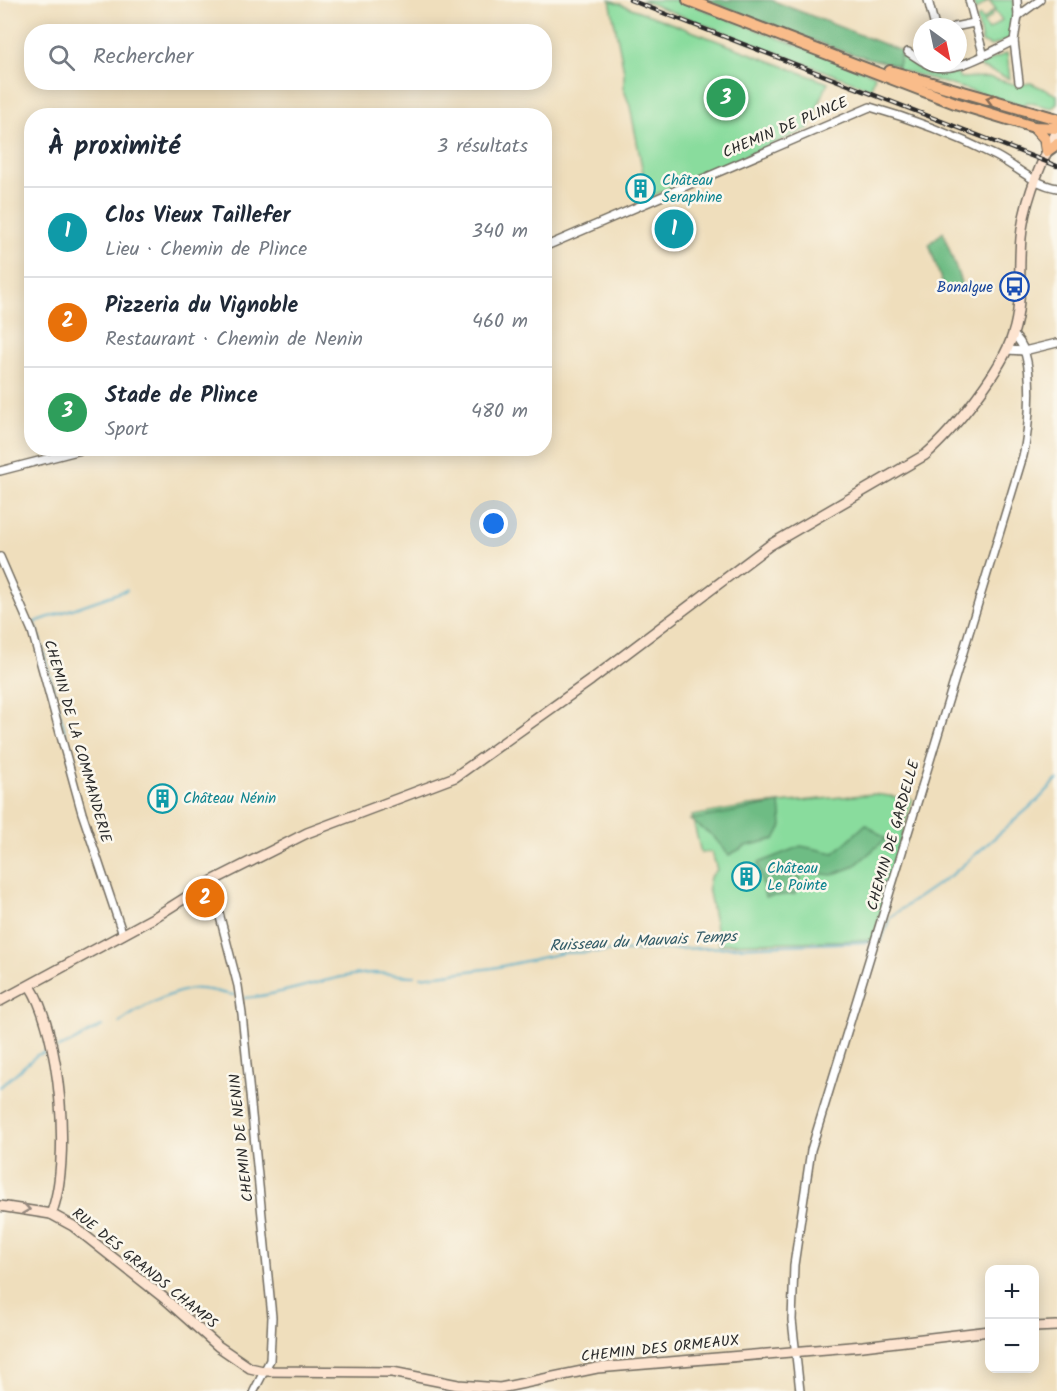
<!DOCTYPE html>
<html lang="fr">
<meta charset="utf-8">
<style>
:root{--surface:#fff;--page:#f2f2f3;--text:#1f2937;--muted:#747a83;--line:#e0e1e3;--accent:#d1495b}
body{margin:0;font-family:Kalam,sans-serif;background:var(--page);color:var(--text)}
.controls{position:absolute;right:18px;bottom:18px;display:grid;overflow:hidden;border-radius:12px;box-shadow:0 3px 15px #0003}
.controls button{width:54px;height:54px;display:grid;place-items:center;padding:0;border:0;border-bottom:2px solid var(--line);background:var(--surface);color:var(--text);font:30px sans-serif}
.compass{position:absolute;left:913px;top:18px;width:54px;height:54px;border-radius:50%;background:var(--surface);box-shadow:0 3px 15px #0003;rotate:147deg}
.you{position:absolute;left:494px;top:524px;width:21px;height:21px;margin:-15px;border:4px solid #fff;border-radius:50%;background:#1a73e8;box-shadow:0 0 0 9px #1a73e833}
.badge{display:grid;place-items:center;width:39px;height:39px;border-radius:50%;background:var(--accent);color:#fff;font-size:20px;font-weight:700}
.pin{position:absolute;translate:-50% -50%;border:3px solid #fff;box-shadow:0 2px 6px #0006}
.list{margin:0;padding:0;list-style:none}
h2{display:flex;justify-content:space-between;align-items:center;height:78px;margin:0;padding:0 24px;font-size:26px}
h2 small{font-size:20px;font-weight:400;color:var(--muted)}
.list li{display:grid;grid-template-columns:39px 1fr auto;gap:18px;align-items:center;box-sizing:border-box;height:90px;padding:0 24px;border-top:2px solid var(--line)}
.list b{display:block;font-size:22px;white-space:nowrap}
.list p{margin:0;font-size:20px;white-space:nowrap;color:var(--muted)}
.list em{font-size:20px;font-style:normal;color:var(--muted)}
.icon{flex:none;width:33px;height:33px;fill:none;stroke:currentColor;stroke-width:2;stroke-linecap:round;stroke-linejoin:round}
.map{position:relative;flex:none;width:1057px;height:1391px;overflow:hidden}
.search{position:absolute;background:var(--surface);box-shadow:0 3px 15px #0003;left:24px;top:24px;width:528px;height:66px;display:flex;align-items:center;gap:15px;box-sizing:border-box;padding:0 21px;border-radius:24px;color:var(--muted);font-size:22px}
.panel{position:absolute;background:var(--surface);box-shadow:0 3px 15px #0003;left:24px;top:108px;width:528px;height:348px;border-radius:24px}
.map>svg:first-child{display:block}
.green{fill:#89dc9d;stroke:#5a8464;stroke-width:1.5}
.forest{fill:#6ebc84;stroke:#4c7458;stroke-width:1.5}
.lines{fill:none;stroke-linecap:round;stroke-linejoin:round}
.stream{stroke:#45a7c5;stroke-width:2}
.street-casing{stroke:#706a5e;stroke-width:10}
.secondary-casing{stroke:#706a5e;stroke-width:12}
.primary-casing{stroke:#706a5e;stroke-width:14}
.street{stroke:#fff;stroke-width:7}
.secondary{stroke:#fde4d0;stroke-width:9}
.primary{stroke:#f9bc8a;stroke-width:10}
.rail-casing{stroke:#2b2b2b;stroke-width:4.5}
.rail{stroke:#fbf7ec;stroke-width:2;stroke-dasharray:7;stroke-linecap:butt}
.oneway{stroke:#886c56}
.oneway2{stroke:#94887e}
.labels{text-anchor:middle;stroke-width:5;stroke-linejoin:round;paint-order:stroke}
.street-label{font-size:15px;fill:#2b2b2b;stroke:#fbf7ec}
.culture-label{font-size:15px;fill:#0d838f;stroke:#fbf7ec;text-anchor:start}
.transit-label{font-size:15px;fill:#164399;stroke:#fbf7ec;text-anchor:end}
.water-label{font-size:16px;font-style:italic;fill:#355d69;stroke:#fbf7ec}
</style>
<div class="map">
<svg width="1057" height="1391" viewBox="0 0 1057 1391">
<rect width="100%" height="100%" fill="#fbf7ec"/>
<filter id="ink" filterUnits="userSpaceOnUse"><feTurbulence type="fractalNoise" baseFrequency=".0167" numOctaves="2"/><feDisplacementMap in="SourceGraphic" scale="12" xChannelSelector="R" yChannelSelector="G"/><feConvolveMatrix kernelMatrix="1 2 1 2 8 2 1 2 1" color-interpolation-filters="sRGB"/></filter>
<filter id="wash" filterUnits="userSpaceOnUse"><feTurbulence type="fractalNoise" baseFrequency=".008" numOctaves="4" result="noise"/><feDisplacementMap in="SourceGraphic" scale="24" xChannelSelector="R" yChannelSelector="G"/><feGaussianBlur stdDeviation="1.35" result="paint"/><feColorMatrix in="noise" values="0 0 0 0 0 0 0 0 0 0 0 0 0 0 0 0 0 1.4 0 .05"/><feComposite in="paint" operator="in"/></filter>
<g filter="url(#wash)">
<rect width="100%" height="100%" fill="#efdebc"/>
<g class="green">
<path d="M610,0L828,83L808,129L648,198L630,106L624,90V71Z"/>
<path d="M641,0H679L875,75L871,89Z"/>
<path d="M973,0H1014L1012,38L991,46L982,42L977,18L980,16L983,20L991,13L993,15L983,23L989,30L1002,20L996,12H992L996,9L989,0L975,11Z"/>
<path d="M1007,53L1010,79L971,63L980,59L982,64Z"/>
<path d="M900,55L933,72L956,71L960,78L988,77L1017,85L1031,83L1057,95V104L1052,108L1027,102L1023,106L897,69Z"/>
<path d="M873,794L912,799L873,940L719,944L708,887L710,877L717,870L712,852L701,853L692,816L749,806Z"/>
</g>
<g class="forest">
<path d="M705,0H771L901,51L898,66L842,51Z"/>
<path d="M943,232L962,285L945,292L929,244Z"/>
<path d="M780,803L782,826L775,839L746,846L729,855L713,836L690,820Z"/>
<path d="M866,824L886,839L853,867L832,875L802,872L795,894L765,897L758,863L801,846L834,853Z"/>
</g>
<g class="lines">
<g class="stream">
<path d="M70,750L35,622L127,590"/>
<path d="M881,942L890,917L954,873L1038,800L1057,780"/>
<path d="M421,977L493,968L563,953L868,942"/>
<path d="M244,998C287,995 329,975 373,973C387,973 401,976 415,976"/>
<path d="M119,1023C139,1008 168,993 192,989C205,987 222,994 235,995"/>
<path d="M57,1048C74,1044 86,1033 102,1026"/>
<path d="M0,1087L37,1055L49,1051"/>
</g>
</g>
</g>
<g filter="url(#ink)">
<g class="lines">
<defs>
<g id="street">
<path d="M928,0L935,27"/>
<path d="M969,0L983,53"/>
<path d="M1017,0L1018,16L1014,41L1019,82"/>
<path d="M1018,16L1040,0"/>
<path d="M954,27L974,23"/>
<path d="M908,52L922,61"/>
<path d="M925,63C950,79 990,51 1014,41"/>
<path d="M544,247L870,107C913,119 956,136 996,156C1017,167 1033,184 1057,188"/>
<path d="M1007,350L1024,351L1057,343"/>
<path d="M0,471L89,448"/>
<path d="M0,557L32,631L82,813L123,935"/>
<path d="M211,882L238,986L242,1014L272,1317L270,1360L254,1391"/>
<path d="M800,1391L792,1320L794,1265L811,1150L1023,456C1029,431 1038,351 1013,335"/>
</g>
<g id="secondary">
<path d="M30,986C60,1032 72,1163 51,1214"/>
<path d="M0,1001L155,917L212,881L307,833L455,777L591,680L770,545L925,455C953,431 1003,369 1013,334C1023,303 1018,270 1021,238C1024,201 1040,164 1057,131"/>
<path d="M0,1206L51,1214L73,1226L164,1298L218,1346L250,1368L263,1371L392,1372L458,1385L500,1388L597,1368L863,1346L990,1331"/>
<path d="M1034,1327L1057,1326"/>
</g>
<g id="primary">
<path d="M688,0L955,103L1034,127L1057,128"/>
<path d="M890,71L1057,119"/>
<path d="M1034,127L1045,139L1047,151L1057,144"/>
</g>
</defs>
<use href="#street" class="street-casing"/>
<use href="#secondary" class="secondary-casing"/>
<use href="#primary" class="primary-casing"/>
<use href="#street" class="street"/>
<use href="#secondary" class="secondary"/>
<use href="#primary" class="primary"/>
<defs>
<path id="rail" d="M630,0L1057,166"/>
</defs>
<use href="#rail" class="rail-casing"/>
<use href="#rail" class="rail"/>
</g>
<defs><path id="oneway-chevron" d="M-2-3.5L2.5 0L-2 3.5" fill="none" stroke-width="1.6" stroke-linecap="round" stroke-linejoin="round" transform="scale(1.5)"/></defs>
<use class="oneway" href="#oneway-chevron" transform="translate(990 99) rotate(-165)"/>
<use class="oneway2" href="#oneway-chevron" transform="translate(26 1209) rotate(9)"/>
</g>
<defs>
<symbol id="building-ring" viewBox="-11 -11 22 22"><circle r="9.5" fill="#fbf7ec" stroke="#0f9aa8" stroke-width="1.5"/><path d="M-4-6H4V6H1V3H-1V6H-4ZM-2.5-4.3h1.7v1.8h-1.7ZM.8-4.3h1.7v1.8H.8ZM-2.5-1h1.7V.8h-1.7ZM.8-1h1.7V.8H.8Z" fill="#0f9aa8"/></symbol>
<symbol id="bus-ring" viewBox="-11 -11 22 22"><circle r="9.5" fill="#fbf7ec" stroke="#1a4fb4" stroke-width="1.5"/><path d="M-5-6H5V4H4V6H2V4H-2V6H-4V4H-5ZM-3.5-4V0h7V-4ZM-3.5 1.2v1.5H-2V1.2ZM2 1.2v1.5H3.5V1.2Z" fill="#1a4fb4"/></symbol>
</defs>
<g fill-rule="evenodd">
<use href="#building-ring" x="624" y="172" width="33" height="33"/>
<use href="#bus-ring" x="998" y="270" width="33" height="33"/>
<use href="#building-ring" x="146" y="782" width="33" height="33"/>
<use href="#building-ring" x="730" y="860" width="33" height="33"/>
</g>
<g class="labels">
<g class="street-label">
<text transform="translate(785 127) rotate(-23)" y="5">CHEMIN DE PLINCE</text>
<text transform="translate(78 741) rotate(74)" y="5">CHEMIN DE LA COMMANDERIE</text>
<text transform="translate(893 835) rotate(-74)" y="5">CHEMIN DE GARDELLE</text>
<text transform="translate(241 1138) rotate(-96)" y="5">CHEMIN DE NENIN</text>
<text transform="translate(145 1268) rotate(39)" y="5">RUE DES GRANDS CHAMPS</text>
<text transform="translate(660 1348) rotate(-6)" y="5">CHEMIN DES ORMEAUX</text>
</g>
<g class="culture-label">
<text x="662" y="185">Château<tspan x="662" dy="17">Seraphine</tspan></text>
<text x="183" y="803">Château Nénin</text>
<text x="767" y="873">Château<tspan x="767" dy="17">Le Pointe</tspan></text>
</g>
<g class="transit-label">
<text x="993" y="292">Bonalgue</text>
</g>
<g class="water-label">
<text transform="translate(643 940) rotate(-3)" y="6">Ruisseau du Mauvais Temps</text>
</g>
</g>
</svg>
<div class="controls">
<button>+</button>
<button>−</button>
</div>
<svg class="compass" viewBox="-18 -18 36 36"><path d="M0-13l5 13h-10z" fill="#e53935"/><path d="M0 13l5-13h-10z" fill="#747a83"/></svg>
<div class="you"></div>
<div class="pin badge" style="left:674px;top:229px;background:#0f9aa8">1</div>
<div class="pin badge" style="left:205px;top:898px;background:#e8710a">2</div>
<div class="pin badge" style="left:726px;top:98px;background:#2e9e5b">3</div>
<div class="search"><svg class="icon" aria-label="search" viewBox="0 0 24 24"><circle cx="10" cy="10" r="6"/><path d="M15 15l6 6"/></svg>Rechercher</div>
<section class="panel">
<h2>À proximité<small>3 résultats</small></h2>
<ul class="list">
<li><span class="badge" style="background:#0f9aa8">1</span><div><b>Clos Vieux Taillefer</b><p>Lieu · Chemin de Plince</p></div><em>340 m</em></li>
<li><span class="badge" style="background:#e8710a">2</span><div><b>Pizzeria du Vignoble</b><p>Restaurant · Chemin de Nenin</p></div><em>460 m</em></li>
<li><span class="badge" style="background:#2e9e5b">3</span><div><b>Stade de Plince</b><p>Sport</p></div><em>480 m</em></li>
</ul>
</section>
</div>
